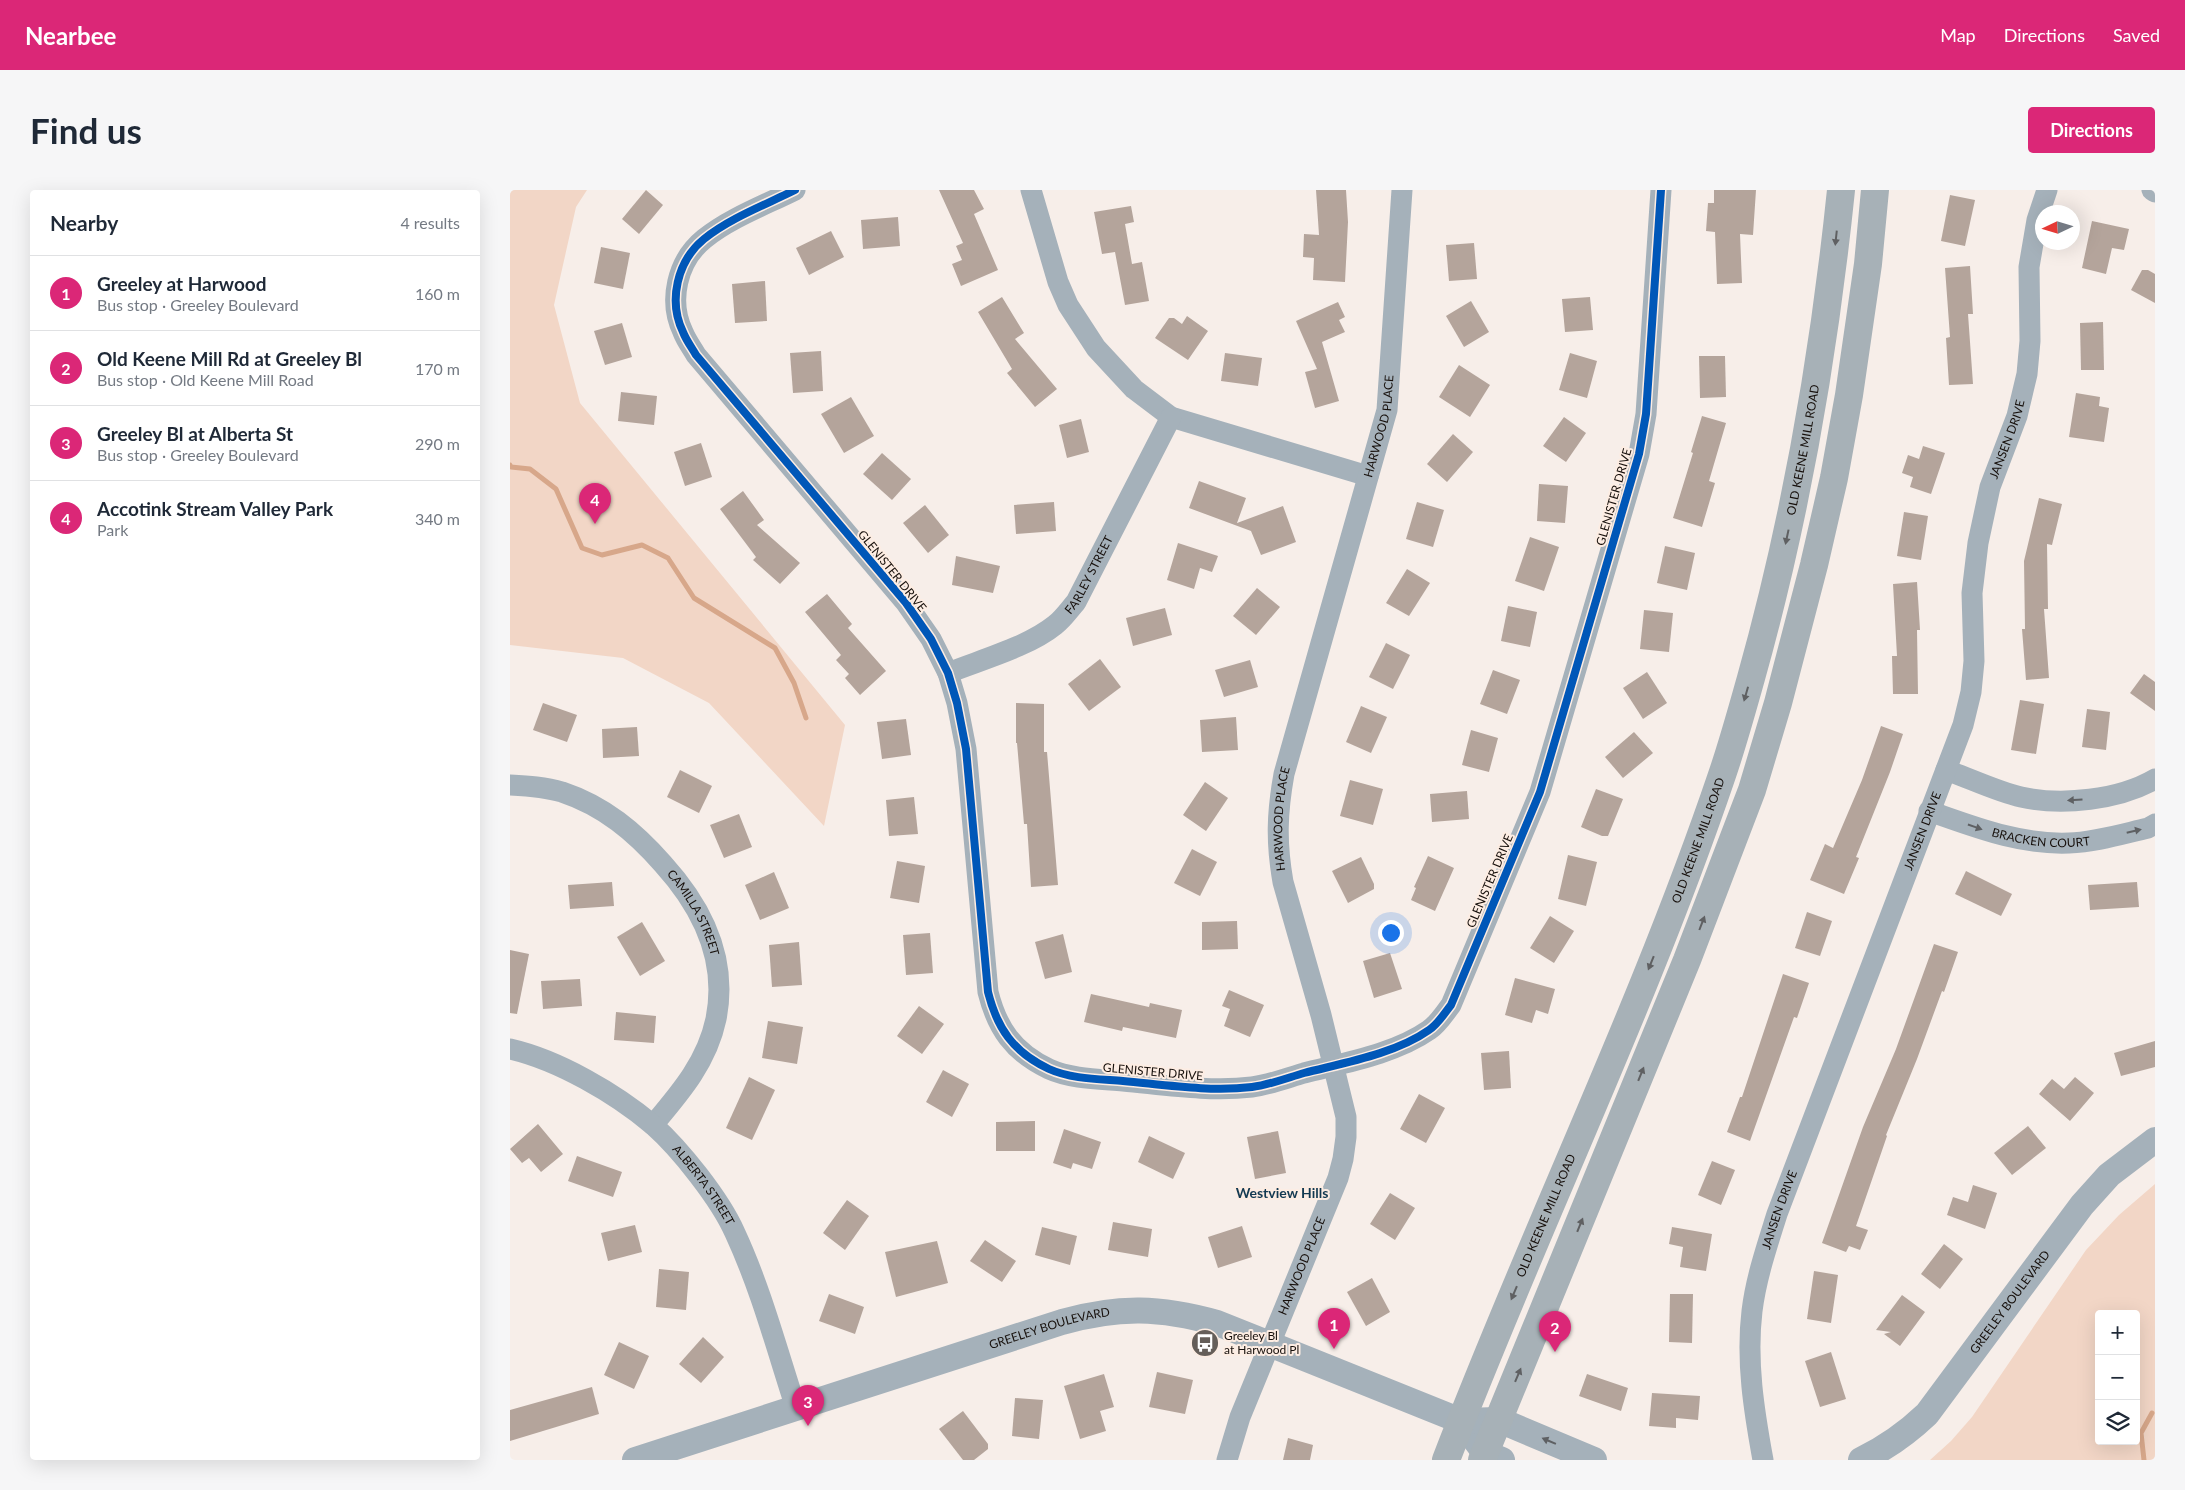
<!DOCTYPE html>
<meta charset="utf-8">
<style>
:root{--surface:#fff;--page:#f6f6f7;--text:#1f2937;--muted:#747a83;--line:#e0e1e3;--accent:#db2777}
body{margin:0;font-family:Lato,sans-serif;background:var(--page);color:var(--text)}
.controls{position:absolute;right:15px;bottom:15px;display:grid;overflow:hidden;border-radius:5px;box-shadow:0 5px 20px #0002}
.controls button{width:45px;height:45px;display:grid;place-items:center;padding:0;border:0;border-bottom:1px solid var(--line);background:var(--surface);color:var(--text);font:25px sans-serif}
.compass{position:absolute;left:1525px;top:15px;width:45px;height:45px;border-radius:50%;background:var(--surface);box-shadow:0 5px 20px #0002;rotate:266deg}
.you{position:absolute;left:880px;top:742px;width:18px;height:18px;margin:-12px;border:4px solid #fff;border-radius:50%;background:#1a73e8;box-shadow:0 0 0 8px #1a73e833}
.badge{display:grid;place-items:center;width:32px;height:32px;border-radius:50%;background:var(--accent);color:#fff;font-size:16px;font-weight:700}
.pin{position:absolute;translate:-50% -41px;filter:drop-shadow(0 1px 2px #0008)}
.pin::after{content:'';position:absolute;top:26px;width:18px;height:15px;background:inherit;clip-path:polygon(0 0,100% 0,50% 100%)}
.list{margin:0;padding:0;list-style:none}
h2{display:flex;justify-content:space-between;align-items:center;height:65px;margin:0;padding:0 20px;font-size:21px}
h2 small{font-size:16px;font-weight:400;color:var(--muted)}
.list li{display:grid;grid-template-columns:32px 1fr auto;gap:15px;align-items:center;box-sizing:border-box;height:75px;padding:0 20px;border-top:1px solid var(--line)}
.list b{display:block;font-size:19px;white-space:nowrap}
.list p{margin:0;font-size:16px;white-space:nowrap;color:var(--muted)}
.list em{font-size:16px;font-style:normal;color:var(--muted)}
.icon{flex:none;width:28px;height:28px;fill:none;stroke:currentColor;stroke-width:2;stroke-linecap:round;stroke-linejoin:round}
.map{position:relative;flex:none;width:1645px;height:1270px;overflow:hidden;border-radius:5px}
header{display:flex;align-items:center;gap:30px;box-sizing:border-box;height:70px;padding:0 25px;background:var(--accent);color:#fff}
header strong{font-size:24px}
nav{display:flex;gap:28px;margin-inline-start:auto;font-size:18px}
.intro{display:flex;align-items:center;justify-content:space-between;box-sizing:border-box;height:120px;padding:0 30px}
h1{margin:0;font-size:35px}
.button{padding:12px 22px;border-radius:5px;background:var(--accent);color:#fff;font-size:18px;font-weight:700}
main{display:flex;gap:30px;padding:0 30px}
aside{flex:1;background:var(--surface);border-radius:5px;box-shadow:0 5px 20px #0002}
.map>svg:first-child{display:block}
.green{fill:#f2d6c6;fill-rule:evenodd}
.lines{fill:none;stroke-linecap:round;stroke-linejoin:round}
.stream{stroke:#d7a78a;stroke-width:5}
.building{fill:#b4a49b}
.minor{stroke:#a5b1ba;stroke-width:21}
.tertiary{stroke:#a5b1ba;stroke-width:26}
.primary{stroke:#a7b1b7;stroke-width:28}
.cycleway-casing{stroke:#fdede3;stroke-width:11}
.cycleway{stroke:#0057b8;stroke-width:8}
.oneway{fill:#5f6062}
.oneway2{fill:#5e6063}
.labels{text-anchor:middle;stroke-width:4;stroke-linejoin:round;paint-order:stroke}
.street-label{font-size:12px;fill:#17100c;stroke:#fdede3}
.poi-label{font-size:12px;fill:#17100c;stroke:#fdede3;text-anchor:start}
.neighbourhood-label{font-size:14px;font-weight:bold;fill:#133951;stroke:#fdede3}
</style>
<header>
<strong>Nearbee</strong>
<nav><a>Map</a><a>Directions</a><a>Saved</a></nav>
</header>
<div class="intro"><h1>Find us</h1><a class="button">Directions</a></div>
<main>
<aside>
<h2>Nearby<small>4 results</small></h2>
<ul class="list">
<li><span class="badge">1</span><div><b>Greeley at Harwood</b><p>Bus stop · Greeley Boulevard</p></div><em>160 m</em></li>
<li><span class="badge">2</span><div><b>Old Keene Mill Rd at Greeley Bl</b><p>Bus stop · Old Keene Mill Road</p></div><em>170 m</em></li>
<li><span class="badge">3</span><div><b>Greeley Bl at Alberta St</b><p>Bus stop · Greeley Boulevard</p></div><em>290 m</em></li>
<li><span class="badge">4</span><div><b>Accotink Stream Valley Park</b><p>Park</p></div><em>340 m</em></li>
</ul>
</aside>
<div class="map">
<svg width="1645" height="1270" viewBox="0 0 1645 1270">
<rect width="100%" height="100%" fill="#f7eee9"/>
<g class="green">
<path d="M0,0H77L66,17L44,115L70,213L335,535L314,636L199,513L113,468L0,455Z"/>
<path d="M1645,994V1270H1420L1441,1251L1462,1227L1576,1060L1609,1025ZM1589,1124H1626V1251H1589Z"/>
</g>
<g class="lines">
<g class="stream">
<path d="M0,275L1,277L20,279L46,299L72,358L92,365L132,355L158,368L184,408L265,458L284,493L296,528"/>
<path d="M1634,1270L1631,1243L1642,1223"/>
</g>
</g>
<g class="building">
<path d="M136,0L153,15L129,44L112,29Z"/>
<path d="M429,0H464L474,19L464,24L488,80L451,96L442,74L452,70L446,56L453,53Z"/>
<path d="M806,0H836L838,32L835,92L803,90L804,68L793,67L794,44L809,45Z"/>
<path d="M1204,0H1246L1243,45L1230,44L1232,93L1207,94L1205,42L1196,41L1198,13H1204Z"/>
<path d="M1440,5L1465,10L1455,56L1431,51Z"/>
<path d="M621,16L624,32L615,34L622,74L632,72L639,111L615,115L605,62L592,64L584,22Z"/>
<path d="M388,27L390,56L353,59L351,30Z"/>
<path d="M1582,31L1619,39L1614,60L1602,58L1596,84L1572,78Z"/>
<path d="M321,41L334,67L299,85L286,58Z"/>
<path d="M964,53L967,89L939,91L936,55Z"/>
<path d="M91,57L120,63L113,99L84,93Z"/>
<path d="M1460,76L1463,124H1458L1463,194L1439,195L1436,148L1440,147L1435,78Z"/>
<path d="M1632,80H1638L1645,84V113L1621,100Z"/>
<path d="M255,91L257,131L225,133L222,94Z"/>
<path d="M492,107L514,143L505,149L547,199L525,217L497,183L502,179L468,122Z"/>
<path d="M1080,107L1083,140L1055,142L1052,109Z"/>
<path d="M961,111L979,142L954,157L936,126Z"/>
<path d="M828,112L835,127L829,130L835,142L812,152L829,211L805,218L795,182L807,179L786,131Z"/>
<path d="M677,126L698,141L678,170L645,148L659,128H664L672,134Z"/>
<path d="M1593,132L1594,180H1571L1570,133Z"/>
<path d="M112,133L122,167L95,175L84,141Z"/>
<path d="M311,161L313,201L283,203L280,163Z"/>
<path d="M715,163L752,168L748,196L711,191Z"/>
<path d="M1060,163L1087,171L1077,208L1049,200Z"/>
<path d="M1189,166H1215L1216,207L1190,208Z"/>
<path d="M949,175L980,195L960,227L929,207Z"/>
<path d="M111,202L147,206L144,235L108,231Z"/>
<path d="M1566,203L1590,207L1589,216L1599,218L1594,252L1559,247Z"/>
<path d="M341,207L364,246L334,263L311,224Z"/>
<path d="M1192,226L1216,233L1199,291L1205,293L1192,337L1163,328L1183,263L1181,262Z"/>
<path d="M1054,227L1076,243L1056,272L1033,256Z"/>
<path d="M571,229L579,262L557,268L549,235Z"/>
<path d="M943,244L963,262L937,292L917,274Z"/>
<path d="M191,253L202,287L175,296L164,262Z"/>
<path d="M1413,256L1435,263L1421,304L1400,297L1403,287L1392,283L1398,265L1409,269Z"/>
<path d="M372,263L401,289L382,310L353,284Z"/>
<path d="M689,291L736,308L727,333L773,316L786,352L751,365L741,341L679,318Z"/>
<path d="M1029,294L1058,296L1055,333L1027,331Z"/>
<path d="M233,301L254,330L247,335L290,373L270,394L243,370L246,367L210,319Z"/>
<path d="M1529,308L1552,314L1542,355L1537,354L1538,419H1534L1539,488L1516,490L1512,439H1515L1514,371Z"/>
<path d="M544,312L546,341L506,344L504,315Z"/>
<path d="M907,312L934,320L923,357L896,349Z"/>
<path d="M415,315L439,345L418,363L393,333Z"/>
<path d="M1394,322L1418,326L1411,370L1387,366Z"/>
<path d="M1020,347L1049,357L1034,401L1005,391Z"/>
<path d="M668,353L708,366L702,382L690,378L684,399L657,390Z"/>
<path d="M1155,356L1185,363L1177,400L1147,393Z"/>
<path d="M446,366L490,376L483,403L442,395Z"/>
<path d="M897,379L920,393L899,426L876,413Z"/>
<path d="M1407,392L1410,440H1407L1408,504H1383L1382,466H1387L1383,394Z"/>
<path d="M747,398L770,417L746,445L723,426Z"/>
<path d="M317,404L342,434L338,438L376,481L350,505L335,488L339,484L326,470L331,465L295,422Z"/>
<path d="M998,416L1027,422L1020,457L991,451Z"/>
<path d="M655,418L662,445L623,456L616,428Z"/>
<path d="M1134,420L1163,423L1159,462L1130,459Z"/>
<path d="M876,453L900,465L883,499L859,487Z"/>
<path d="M590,469L611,497L579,521L558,494Z"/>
<path d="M740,470L748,497L714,507L705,480Z"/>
<path d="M983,480L1010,490L997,524L970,514Z"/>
<path d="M1137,482L1157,513L1133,529L1113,498Z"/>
<path d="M1634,484L1645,492V521L1620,503Z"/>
<path d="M1510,510L1534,514L1526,564L1501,560Z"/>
<path d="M33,513L67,525L57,552L23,540Z"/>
<path d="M506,513L534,514V562H537L548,695L521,697L517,634H514L507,553H506Z"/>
<path d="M851,516L877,527L861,563L836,552Z"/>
<path d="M1577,519L1600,522L1596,560L1572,557Z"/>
<path d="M726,527L728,560L692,562L690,530Z"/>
<path d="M396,529L401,565L372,569L367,532Z"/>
<path d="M1371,536L1393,544L1380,582L1346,667L1349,668L1334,704L1300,690L1315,654L1323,658L1352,590Z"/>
<path d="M127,537L129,566L93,568L92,539Z"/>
<path d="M961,540L988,548L979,582L952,575Z"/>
<path d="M1124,542L1143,563L1113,588L1095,567Z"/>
<path d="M170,580L202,596L189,623L157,607Z"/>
<path d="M840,590L873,599L863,635L830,626Z"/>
<path d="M695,592L718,608L696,641L673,625Z"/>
<path d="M1086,599L1113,609L1098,646H1092L1071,637Z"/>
<path d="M957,601L959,629L922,632L920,604Z"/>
<path d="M404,607L408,644L379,646L376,610Z"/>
<path d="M229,624L242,657L214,668L200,635Z"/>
<path d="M682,659L707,672L690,706L664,693Z"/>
<path d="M1058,665L1087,672L1076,716L1048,709Z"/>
<path d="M918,666L944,678L925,721L901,710L906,698L904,697Z"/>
<path d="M851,667L864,694V699L838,713L822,681Z"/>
<path d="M387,671L415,676L409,713L380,708Z"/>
<path d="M1456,681L1502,704L1491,726L1445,704Z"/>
<path d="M264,682L279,718L250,730L235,695Z"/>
<path d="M102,692L104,716L60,719L58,695Z"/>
<path d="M1627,692L1629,717L1580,720L1578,695Z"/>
<path d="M1297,722L1322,731L1310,766L1285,758Z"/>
<path d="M1040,726L1064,741L1044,773L1020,758Z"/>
<path d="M727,731L728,759L692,760V732Z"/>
<path d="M132,732L155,771L130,786L107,747Z"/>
<path d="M420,743L423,783L396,785L393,745Z"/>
<path d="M553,744L562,782L535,789L525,752Z"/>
<path d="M289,752L292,795L262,797L259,755Z"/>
<path d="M1424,754L1448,762L1434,802L1432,801L1407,869L1376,945L1377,946L1346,1036L1358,1040L1350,1060L1339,1056L1336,1062L1312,1053L1353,937L1386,859Z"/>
<path d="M0,760L19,764L7,824L0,823Z"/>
<path d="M880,763L892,799L864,808L853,771Z"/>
<path d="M1273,784L1299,793L1287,828L1284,827L1240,951L1217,942L1230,907H1232Z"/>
<path d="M1005,788L1045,799L1038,824L1026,820L1022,833L995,825Z"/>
<path d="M70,789L72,816L33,819L31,791Z"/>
<path d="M719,800L754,815L740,847L714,836L720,819L712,816Z"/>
<path d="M581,804L639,817L640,813L672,820L666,848L613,837L612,841L574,832Z"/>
<path d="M409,816L434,834L412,864L387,846Z"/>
<path d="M106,822L146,826L144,853L104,850Z"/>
<path d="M258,831L293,837L287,874L252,868Z"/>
<path d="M1645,851V877L1611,886L1604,863Z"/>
<path d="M999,861L1001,898L974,900L971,863Z"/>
<path d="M433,880L459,894L442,927L416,912Z"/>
<path d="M239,887L265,900L242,950L216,938Z"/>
<path d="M1565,887L1584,903L1560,931L1529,904L1542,889L1554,899Z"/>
<path d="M909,904L935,918L916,953L890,939Z"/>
<path d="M525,931V961H486V932Z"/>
<path d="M28,934L53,964L31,982L19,968L12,973L0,959Z"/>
<path d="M1518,936L1536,958L1502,985L1484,963Z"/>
<path d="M554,939L591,952L582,979L563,973L561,979L543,973Z"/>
<path d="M768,941L776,983L745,989L737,947Z"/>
<path d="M639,946L675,963L663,989L628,972Z"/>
<path d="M67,966L112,982L103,1007L58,991Z"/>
<path d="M1202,971L1225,980L1211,1015L1188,1005Z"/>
<path d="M1463,995L1487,1003L1475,1039L1437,1025L1443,1007L1458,1012Z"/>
<path d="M880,1003L905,1018L885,1050L860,1034Z"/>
<path d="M337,1010L359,1026L335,1060L313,1043Z"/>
<path d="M603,1032L642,1039L638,1067L598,1060Z"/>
<path d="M125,1035L132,1062L98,1071L91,1043Z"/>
<path d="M732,1036L742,1067L708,1078L698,1047Z"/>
<path d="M532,1037L567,1046L560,1075L525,1065Z"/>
<path d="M1162,1037L1202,1044L1196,1081L1170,1077L1173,1057L1159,1054Z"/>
<path d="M475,1050L506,1071L492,1092L460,1071Z"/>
<path d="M427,1051L438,1093L386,1107L375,1062Z"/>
<path d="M1434,1054L1453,1069L1430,1099L1411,1084Z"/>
<path d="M149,1079L179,1082L176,1120L146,1117Z"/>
<path d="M1304,1081L1328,1085L1321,1133L1297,1129Z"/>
<path d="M862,1088L880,1122L856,1136L837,1102Z"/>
<path d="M319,1104L354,1117L345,1144L309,1131Z"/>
<path d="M1160,1104H1183L1182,1153L1159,1152Z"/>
<path d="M1392,1105L1415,1122L1390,1156L1374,1144L1381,1142L1366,1140Z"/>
<path d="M193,1147L214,1167L191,1193L169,1174Z"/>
<path d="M109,1152L139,1166L124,1199L94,1185Z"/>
<path d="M1321,1162L1336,1209L1310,1217L1295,1171Z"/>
<path d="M647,1182L683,1190L675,1224L639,1217Z"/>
<path d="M594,1184L604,1217L590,1221L596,1241L570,1249L554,1196Z"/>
<path d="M1077,1184L1118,1198L1111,1221L1069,1206Z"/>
<path d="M82,1197L89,1224L0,1251V1220Z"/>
<path d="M1142,1203L1190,1206L1188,1230L1166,1228V1238L1139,1236Z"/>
<path d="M505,1208L533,1210L529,1249L502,1246Z"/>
<path d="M453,1221L478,1254V1259L464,1270H453L429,1239Z"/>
<path d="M778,1248L803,1255L800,1270H773Z"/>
</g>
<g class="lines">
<g class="minor">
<path d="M285,0C255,15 220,28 194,49C167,71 158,111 173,142C176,150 182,158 186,165L396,413L421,449L438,483L447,513L456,559L478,802C487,838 503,862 539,879C561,889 589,889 613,891C656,895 700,902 742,897C759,895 777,888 794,883C833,873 885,864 919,840C928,834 934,824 941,815L1030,602L1129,264L1136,224L1151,0"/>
<path d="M521,0L548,92L558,115L586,158L624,199L661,227L858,286"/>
<path d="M1642,0L1645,2"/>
<path id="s1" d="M438,483C470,470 518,457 545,435C553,429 559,420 566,412L661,227"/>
<path d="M1436,580C1459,588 1488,602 1511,607C1552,616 1609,610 1645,589"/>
<path id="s2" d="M0,595C18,596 35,597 52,602C94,616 125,642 153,674C192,717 218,769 206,829C197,872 170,903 143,935"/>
<path id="s3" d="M1419,621C1465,637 1510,655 1559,653C1586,652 1612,644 1638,638L1645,634"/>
<path id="s4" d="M0,859C48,870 105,903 143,935C170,959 210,1009 225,1043C251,1099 267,1160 286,1218"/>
<path id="s5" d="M717,1270L730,1227L828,988L833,969L836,947V927L811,825L773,692C766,652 767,623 774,584L877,220L892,0"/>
<path id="s6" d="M1253,1270C1244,1221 1236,1171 1242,1121C1246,1088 1257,1056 1267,1024L1453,535L1461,502L1464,471L1462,403L1468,353L1480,297L1507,226L1517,184L1520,151L1519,77L1527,30L1537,0"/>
</g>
<g class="tertiary">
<path d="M951,1231L975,1263L992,1270"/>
<path id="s7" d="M125,1270L552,1132C609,1116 650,1117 707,1133L951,1231L989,1230L1084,1270"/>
<path id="s8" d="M1351,1270C1376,1258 1397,1243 1417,1224L1572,1015L1599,985L1645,950"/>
</g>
<g class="primary">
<path id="s9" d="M936,1270C1024,1040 1133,818 1212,585C1223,553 1232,520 1241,488C1286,328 1314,165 1331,0"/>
<path d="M972,1270L1177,770L1242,600L1268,513L1304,375L1324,288L1339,205L1358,74L1365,0"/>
</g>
<defs>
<path id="cycleway" d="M285,0C255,15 220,28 194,49C167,71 158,111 173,142C176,150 182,158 186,165L396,413L421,449L438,483L447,513L456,559L478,802C487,838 503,862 539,879C561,889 589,889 613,891C656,895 700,902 742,897C759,895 777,888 794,883C833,873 885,864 919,840C928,834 934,824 941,815L1030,602L1129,264L1136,224L1151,0"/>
</defs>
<use href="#cycleway" class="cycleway-casing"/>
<use href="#cycleway" class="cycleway"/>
</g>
<defs><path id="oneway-solid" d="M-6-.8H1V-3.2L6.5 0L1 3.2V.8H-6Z" transform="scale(1.25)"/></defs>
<g class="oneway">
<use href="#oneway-solid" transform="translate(1326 48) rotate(96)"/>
<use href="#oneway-solid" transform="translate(1277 347) rotate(102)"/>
<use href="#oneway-solid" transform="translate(1236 504) rotate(106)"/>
<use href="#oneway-solid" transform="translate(1192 733) rotate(-69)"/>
<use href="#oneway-solid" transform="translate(1141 773) rotate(112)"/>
<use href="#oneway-solid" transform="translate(1131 884) rotate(-68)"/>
<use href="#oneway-solid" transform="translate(1070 1035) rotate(-68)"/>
<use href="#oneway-solid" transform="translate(1004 1103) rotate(113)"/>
<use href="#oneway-solid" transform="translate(1008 1185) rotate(-67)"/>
</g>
<g class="oneway2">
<use href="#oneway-solid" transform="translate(1565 610) rotate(177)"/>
<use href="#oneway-solid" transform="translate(1465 637) rotate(19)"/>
<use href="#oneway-solid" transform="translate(1624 641) rotate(-13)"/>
<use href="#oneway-solid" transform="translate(1039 1251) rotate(-157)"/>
</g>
<defs>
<symbol id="bus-disc" viewBox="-11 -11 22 22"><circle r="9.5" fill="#655e59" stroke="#fdede3"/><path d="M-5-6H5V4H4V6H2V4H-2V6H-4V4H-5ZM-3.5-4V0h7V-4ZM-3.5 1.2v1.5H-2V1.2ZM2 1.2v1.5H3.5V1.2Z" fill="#fff"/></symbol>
</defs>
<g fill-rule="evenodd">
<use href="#bus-disc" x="679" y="1137" width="32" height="32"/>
</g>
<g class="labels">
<g class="street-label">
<text dy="4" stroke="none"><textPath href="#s5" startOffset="1078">HARWOOD PLACE</textPath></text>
<text dy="4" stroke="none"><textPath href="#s6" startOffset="1065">JANSEN DRIVE</textPath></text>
<text dy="4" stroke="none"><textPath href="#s9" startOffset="1074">OLD KEENE MILL ROAD</textPath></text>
<text transform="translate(1104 307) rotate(-74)" y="4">GLENISTER DRIVE</text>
<text transform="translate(382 381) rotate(51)" y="4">GLENISTER DRIVE</text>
<text dy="4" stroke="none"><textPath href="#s1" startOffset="179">FARLEY STREET</textPath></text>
<text dy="4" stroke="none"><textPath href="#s5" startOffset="672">HARWOOD PLACE</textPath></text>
<text dy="4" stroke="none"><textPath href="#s6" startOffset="660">JANSEN DRIVE</textPath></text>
<text dy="4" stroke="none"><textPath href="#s3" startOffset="116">BRACKEN COURT</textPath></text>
<text dy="4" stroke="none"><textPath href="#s9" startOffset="669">OLD KEENE MILL ROAD</textPath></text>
<text transform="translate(980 691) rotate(-67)" y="4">GLENISTER DRIVE</text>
<text dy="4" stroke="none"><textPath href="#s2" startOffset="236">CAMILLA STREET</textPath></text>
<text transform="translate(643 882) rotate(5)" y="4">GLENISTER DRIVE</text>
<text dy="4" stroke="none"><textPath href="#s4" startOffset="242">ALBERTA STREET</textPath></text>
<text dy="4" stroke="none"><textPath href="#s6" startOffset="255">JANSEN DRIVE</textPath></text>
<text dy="4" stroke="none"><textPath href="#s9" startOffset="264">OLD KEENE MILL ROAD</textPath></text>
<text dy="4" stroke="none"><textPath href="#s5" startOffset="208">HARWOOD PLACE</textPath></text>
<text dy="4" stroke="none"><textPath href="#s8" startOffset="220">GREELEY BOULEVARD</textPath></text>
<text dy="4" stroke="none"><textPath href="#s7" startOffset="435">GREELEY BOULEVARD</textPath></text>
</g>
<g class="poi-label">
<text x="714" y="1150">Greeley Bl<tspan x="714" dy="14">at Harwood Pl</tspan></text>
</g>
<g class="neighbourhood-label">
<text x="772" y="1008">Westview Hills</text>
</g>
</g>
</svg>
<div class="controls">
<button>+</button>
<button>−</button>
<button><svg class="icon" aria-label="layers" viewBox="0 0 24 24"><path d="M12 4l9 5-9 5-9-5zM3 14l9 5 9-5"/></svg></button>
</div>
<svg class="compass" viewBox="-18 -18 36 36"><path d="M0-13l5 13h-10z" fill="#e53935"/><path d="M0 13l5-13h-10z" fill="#747a83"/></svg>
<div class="you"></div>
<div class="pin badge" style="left:824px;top:1159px">1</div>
<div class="pin badge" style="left:1045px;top:1162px">2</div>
<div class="pin badge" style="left:298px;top:1236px">3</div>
<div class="pin badge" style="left:85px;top:334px">4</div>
</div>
</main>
